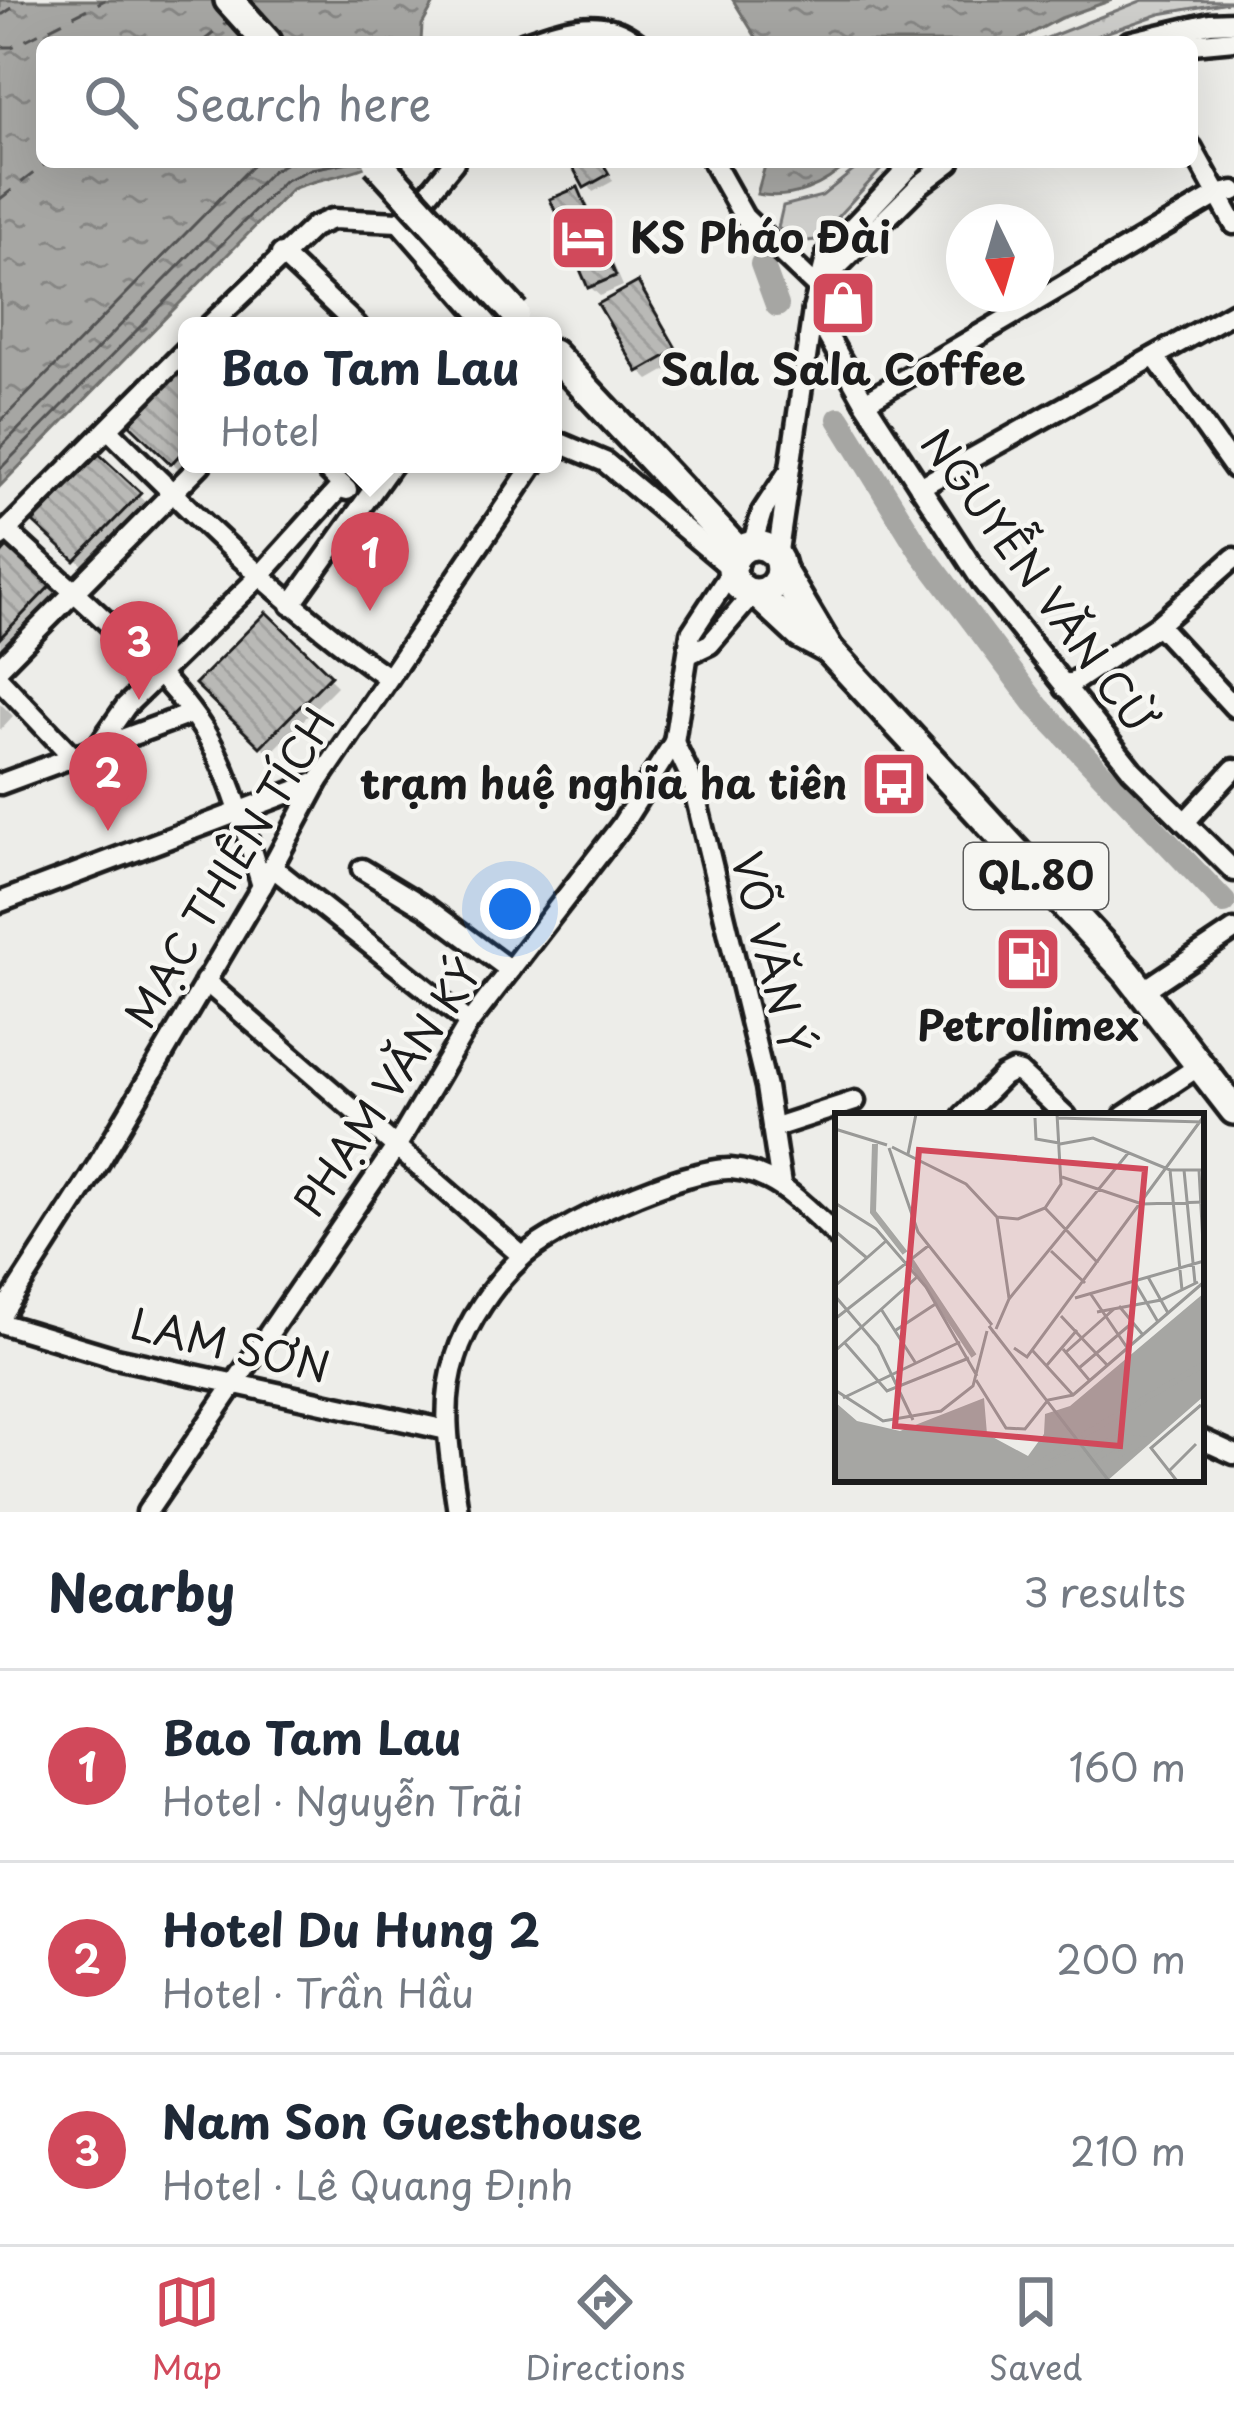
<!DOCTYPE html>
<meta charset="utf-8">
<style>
:root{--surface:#fff;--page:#f2f2f3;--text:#1f2937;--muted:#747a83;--line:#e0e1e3;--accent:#d1495b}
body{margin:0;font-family:"Playpen Sans",sans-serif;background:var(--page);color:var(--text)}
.compass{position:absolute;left:946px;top:204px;width:108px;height:108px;border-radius:50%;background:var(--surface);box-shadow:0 12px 48px #0002;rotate:175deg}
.you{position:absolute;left:510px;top:909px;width:42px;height:42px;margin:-30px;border:9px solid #fff;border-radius:50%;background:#1a73e8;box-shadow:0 0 0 18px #1a73e833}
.badge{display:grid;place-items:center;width:78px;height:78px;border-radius:50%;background:var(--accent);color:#fff;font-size:39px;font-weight:700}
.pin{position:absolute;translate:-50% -99px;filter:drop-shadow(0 3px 6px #0008)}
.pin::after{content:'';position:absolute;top:63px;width:42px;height:36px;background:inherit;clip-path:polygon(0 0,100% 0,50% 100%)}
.popup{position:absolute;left:178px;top:317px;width:384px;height:156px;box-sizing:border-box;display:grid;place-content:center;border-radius:18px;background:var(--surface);filter:drop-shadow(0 3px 9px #0005);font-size:39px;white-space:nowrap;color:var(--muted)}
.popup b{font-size:45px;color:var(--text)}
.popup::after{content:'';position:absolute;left:50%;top:100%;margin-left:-24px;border:24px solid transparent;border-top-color:var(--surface)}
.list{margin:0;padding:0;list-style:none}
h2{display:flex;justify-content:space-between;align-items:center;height:156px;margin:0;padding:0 48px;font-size:51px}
h2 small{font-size:39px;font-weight:400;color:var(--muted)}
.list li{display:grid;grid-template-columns:78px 1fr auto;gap:36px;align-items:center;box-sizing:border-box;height:192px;padding:0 48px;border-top:3px solid var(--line)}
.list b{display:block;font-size:45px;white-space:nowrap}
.list p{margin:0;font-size:39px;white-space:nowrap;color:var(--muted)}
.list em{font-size:39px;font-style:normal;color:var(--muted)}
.icon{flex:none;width:66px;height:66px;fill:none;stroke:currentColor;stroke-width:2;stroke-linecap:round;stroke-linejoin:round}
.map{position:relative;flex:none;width:1234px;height:1512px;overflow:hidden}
.search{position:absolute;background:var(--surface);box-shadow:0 12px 48px #0002;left:36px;right:36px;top:36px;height:132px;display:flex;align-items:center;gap:30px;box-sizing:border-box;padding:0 42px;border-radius:18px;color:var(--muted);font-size:45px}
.sheet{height:732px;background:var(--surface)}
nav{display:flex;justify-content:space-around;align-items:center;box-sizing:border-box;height:168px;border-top:3px solid var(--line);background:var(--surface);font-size:33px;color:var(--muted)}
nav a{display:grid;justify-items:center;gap:6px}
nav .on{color:var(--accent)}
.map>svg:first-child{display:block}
.grass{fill:url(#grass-tufts);stroke:#757574;stroke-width:3}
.water{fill:url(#water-ripples);stroke:#6f6f6d;stroke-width:3}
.shadow{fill:#0003}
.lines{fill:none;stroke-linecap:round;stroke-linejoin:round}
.shore{stroke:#535352;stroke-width:3}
.river{stroke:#a6a6a3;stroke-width:24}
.ferry{stroke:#535352;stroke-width:3;stroke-dasharray:15 12;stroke-linecap:butt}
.building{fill:url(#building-back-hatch);stroke:#1c1c1c;stroke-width:3}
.minor-casing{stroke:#1c1c1c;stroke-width:27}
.highway-casing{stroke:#1c1c1c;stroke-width:36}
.minor{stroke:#f6f6f2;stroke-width:18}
.highway{stroke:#f6f6f2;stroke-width:27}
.highway-bridge-casing{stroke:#1c1c1c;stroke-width:36;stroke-linecap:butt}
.highway-bridge{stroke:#f6f6f2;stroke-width:27}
.labels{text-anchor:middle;stroke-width:9;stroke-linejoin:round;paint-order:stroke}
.shield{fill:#f6f6f2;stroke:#5d5d5c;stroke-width:3}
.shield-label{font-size:39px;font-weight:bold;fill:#1c1c1c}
.poi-label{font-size:42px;font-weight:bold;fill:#1c1c1c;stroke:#f6f6f2}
.street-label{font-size:42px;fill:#1c1c1c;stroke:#f6f6f2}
.inset-river{fill:none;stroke:#a6a6a3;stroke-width:6}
.inset-road{fill:none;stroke:#999997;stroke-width:3}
.view{fill:#d1495b;fill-opacity:0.15;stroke:#d1495b;stroke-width:6}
.inset-edge{fill:none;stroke:#1c1c1c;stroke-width:6}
</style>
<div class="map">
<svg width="1234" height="1512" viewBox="0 0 1234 1512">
<defs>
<pattern id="grass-tufts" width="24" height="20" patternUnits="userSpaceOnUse" patternTransform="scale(3)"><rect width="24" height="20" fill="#cececb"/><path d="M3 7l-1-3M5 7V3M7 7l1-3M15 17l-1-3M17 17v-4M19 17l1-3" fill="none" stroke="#b0b0ae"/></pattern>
<pattern id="water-ripples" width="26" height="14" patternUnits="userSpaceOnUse" patternTransform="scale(3)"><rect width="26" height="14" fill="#a6a6a3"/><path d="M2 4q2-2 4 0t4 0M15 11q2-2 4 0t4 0" fill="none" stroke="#868684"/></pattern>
<pattern id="building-back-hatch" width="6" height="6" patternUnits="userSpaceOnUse" patternTransform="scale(3)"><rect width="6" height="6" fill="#b9b9b6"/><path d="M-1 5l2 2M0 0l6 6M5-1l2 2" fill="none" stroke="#9e9e9c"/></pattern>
</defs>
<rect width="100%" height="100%" fill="#edede9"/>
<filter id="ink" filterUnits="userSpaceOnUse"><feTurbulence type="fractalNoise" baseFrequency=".00833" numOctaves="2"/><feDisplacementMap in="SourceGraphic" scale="24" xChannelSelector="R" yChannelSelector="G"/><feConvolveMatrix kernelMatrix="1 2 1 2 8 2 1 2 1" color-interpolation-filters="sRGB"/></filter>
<g filter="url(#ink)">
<g class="grass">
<path d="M1143,0L1234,1L1160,14L1079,42H1037Z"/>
<path d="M864,162H888L816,240L798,242L778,228L783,206L822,196Z"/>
</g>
<g class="water">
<path d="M0,0H436L422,25L421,42H42V162H377C349,176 321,177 292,189L0,486Z"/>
<path d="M733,0H1112L1061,18L1015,42H759Z"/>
<path d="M766,162H849C825,186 791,201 757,194Z"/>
</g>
<g class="shadow">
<path d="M573,162H603L613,181L593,192Z"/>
<path d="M577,191L586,200L623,286L600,296L590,287Z"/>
<path d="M638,285L684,360L649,380L640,371Z"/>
<path d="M187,369L188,464L181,471L133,424Z"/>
<path d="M99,458L148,505L86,568L38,522Z"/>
<path d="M10,550L58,596L0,656V560Z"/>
<path d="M266,616L337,686L270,754L199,684Z"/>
<path d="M0,703L13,716L0,730Z"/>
</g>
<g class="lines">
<g class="shore">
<path d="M0,422L256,162"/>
<path d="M0,448L272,171L288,162"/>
<path d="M0,469L284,181L311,169L349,162"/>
</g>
<g class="river">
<path d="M762,264L777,305"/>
<path d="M839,419L921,552L1038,707L1224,902"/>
</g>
<g class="ferry">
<path d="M0,16L24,0"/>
<path d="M202,42L229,21"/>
<path d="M0,47H12L105,0"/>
<path d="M0,199L48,162"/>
</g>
</g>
<g class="building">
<path d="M570,162H602L609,174L584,188Z"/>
<path d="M578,187L616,276L588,288L550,199Z"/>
<path d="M638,282L677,350L638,372L598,304Z"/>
<path d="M187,364V447L171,464L129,424Z"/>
<path d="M99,454L141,493L75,561L33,522Z"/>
<path d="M9,545L51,585L0,638V555Z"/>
<path d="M266,612L331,675L260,747L195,684Z"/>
</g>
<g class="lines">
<defs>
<g id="minor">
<path d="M525,42C563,29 602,14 636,42"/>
<path d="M1129,42L1210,23L1234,22"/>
<path d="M1192,44L1234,40"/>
<path d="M1192,148L1234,224"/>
<path d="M713,162L744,217L817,287"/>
<path d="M399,222L490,326"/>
<path d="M281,254L357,326"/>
<path d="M821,283L921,184L950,162"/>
<path d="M813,310L865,402L983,583L1132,770L1234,871"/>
<path d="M209,326L313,227L332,219L399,222L413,212L454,162"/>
<path d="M1155,357L1234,468"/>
<path d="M865,402L1217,195L1234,191"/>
<path d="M108,429C197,518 284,605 387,677"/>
<path d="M553,440L605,462L731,568"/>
<path d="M321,464L347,490"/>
<path d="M920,487L1234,312"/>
<path d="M6,530C66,587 159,661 203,729C232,775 246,835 262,886"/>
<path d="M0,537L187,349"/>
<path d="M752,545L762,512L787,474"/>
<path d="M777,558L813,310L827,254L914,162"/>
<path d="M291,605L392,464"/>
<path d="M1158,625L1234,707"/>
<path d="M689,654L710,644L753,594"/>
<path d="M0,667L201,464"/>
<path d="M0,680L73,757"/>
<path d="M1065,688L1158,625L1234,558"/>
<path d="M674,742L691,778L766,1087L781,1185"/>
<path d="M98,746L126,706L259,577L342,485"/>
<path d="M0,784L190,714"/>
<path d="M1185,822L1234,769"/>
<path d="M272,867L469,1023"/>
<path d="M362,869L428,909L510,970"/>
<path d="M0,902L318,782"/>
<path d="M205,981L522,1256"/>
<path d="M1143,991L1234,930"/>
<path d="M963,1116L1003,1076L1013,1071L1020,1073L1066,1116"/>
<path d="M1124,1116L1202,1064"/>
<path d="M772,1128L855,1101"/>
<path d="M0,1317L97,1166L262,886L318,782L534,464"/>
<path d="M0,1323L116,1358L447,1430"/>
<path d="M1201,1439L1234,1454"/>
<path d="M147,1512L396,1147L469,1023L621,826L674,742L691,633L731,572"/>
<path d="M458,1512C451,1460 439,1408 456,1357C466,1323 495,1282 521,1258C553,1227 687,1167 731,1169C776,1172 807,1208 838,1237"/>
</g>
<g id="highway">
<path d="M229,0L267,42"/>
<path d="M553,354L739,552"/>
<circle cx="756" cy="569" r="24"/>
<path d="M780,568L829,650L1127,972L1234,1110"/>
<path d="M757,594L801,635L829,650"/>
</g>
</defs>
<use href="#minor" class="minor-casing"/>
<use href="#highway" class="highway-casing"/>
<use href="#minor" class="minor"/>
<use href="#highway" class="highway"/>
<defs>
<path id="highway-bridge" d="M377,162L515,313"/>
</defs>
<use href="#highway-bridge" class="highway-bridge-casing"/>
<use href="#highway-bridge" class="highway-bridge"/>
</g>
</g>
<defs>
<symbol id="hotel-square" viewBox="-11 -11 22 22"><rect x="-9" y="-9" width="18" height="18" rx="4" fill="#d1495b" stroke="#f6f6f2"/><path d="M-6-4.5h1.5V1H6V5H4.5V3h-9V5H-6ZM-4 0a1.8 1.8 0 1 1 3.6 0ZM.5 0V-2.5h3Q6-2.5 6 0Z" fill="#fff"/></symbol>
<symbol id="shop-square" viewBox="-11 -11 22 22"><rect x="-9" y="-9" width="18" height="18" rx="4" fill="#d1495b" stroke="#f6f6f2"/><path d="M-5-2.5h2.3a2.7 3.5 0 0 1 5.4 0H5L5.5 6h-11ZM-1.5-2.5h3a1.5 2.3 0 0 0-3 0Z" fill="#fff"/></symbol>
<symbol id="bus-square" viewBox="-11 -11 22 22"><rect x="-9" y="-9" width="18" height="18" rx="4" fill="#d1495b" stroke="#f6f6f2"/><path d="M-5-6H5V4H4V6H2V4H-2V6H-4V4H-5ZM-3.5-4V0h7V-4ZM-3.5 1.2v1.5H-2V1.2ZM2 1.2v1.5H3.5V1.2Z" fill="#fff"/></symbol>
<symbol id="fuel-square" viewBox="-11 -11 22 22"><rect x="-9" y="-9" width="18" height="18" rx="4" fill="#d1495b" stroke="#f6f6f2"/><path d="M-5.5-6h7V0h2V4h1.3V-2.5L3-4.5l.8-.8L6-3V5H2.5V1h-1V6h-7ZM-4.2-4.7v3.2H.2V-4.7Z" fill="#fff"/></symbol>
</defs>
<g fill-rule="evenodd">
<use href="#hotel-square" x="545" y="200" width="76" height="76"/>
<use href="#shop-square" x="805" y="265" width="76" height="76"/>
<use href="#bus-square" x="856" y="746" width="76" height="76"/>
<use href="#fuel-square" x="990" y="921" width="76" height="76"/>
</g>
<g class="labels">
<rect class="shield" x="964" y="843" width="144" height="66" rx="9"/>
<g class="shield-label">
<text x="1036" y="890">QL.80</text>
</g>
<g class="poi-label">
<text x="630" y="253" text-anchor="start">KS Pháo Đài</text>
<text x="843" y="385">Sala Sala Coffee</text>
<text x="848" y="799" text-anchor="end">trạm huệ nghĩa ha tiên</text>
<text x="1028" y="1041">Petrolimex</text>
</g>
<g class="street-label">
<text transform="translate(1037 581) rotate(54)" y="15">NGUYỄN VĂN CỪ</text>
<text transform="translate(230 868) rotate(-59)" y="15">MẠC THIÊN TÍCH</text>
<text transform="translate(770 953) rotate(76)" y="15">VÕ VĂN Ý</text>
<text transform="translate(388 1088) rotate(-56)" y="15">PHẠM VĂN KÝ</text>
<text transform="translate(230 1346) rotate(13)" y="15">LAM SƠN</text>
</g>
</g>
<g transform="translate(835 1113)">
<rect width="369" height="369" fill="#edede9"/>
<path d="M369,180V283L272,368H0V289L22,308L65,318L149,285L152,321L193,343L209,321L210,301L235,293Z" fill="#a6a6a3"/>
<path class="inset-river" d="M40,31L38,99L70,140M76,148L139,243M247,323L369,251M259,334L284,324L315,327M261,345L285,330L307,327M268,349L313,327M197,358L244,340M178,368L234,331"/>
<path class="inset-road" d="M200,5L201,26L224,30M222,5L368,9M0,16L52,32M225,31L258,25L335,57H369M57,34L131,71L162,104L183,106L210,95L226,71L222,1H194M54,35L83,119L157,212M73,41L81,1M335,57L347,177M349,57L360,170M364,57L369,149M227,64L307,91L369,89M0,90L41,116L91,174L142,263M210,95L263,150M162,104L174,185M0,118L32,145M216,138L250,170M313,164L333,200M299,168L323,209M0,173L51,128M255,180L293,236M0,183L43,233L78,307M240,185L369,148M284,193L308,222M46,196L80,249M262,199L326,187L363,169M226,203L273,253M0,206L93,133M161,216L174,186L294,39M61,217L102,190M159,220L154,213L274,368M9,229L52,278L134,245M179,235L192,244L369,3M228,236L255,268M197,237L238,282M0,238L82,164M231,239L279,196M212,252L242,217M244,255L297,210M141,267L171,315L190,316L213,287L238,282L369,169M0,277L48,308L106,298L138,273L152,218M8,285L125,229M334,358L361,331M342,368L316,335L366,292"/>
<path class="view" d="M84,37L310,56L285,333L60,313Z"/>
<rect width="369" height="369" class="inset-edge"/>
</g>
</svg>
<svg class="compass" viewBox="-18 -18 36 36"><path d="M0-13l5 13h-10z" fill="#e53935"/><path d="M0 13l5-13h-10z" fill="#747a83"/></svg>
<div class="you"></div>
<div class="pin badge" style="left:370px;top:611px">1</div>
<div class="popup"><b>Bao Tam Lau</b>Hotel</div>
<div class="pin badge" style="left:108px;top:831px">2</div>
<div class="pin badge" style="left:139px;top:700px">3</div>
<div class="search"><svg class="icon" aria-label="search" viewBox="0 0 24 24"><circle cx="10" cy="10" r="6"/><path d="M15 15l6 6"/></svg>Search here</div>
</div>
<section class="sheet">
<h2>Nearby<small>3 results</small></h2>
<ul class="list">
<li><span class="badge">1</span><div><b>Bao Tam Lau</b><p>Hotel · Nguyễn Trãi</p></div><em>160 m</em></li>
<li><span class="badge">2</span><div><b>Hotel Du Hung 2</b><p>Hotel · Trần Hầu</p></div><em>200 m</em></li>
<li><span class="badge">3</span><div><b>Nam Son Guesthouse</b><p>Hotel · Lê Quang Định</p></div><em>210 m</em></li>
</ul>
</section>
<nav>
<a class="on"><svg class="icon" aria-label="map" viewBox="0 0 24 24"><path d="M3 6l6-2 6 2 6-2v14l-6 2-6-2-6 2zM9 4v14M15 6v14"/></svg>Map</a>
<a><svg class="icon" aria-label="directions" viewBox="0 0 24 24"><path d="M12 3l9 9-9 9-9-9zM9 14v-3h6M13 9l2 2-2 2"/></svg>Directions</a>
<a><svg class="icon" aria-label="saved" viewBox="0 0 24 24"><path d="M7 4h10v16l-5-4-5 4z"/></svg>Saved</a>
</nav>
